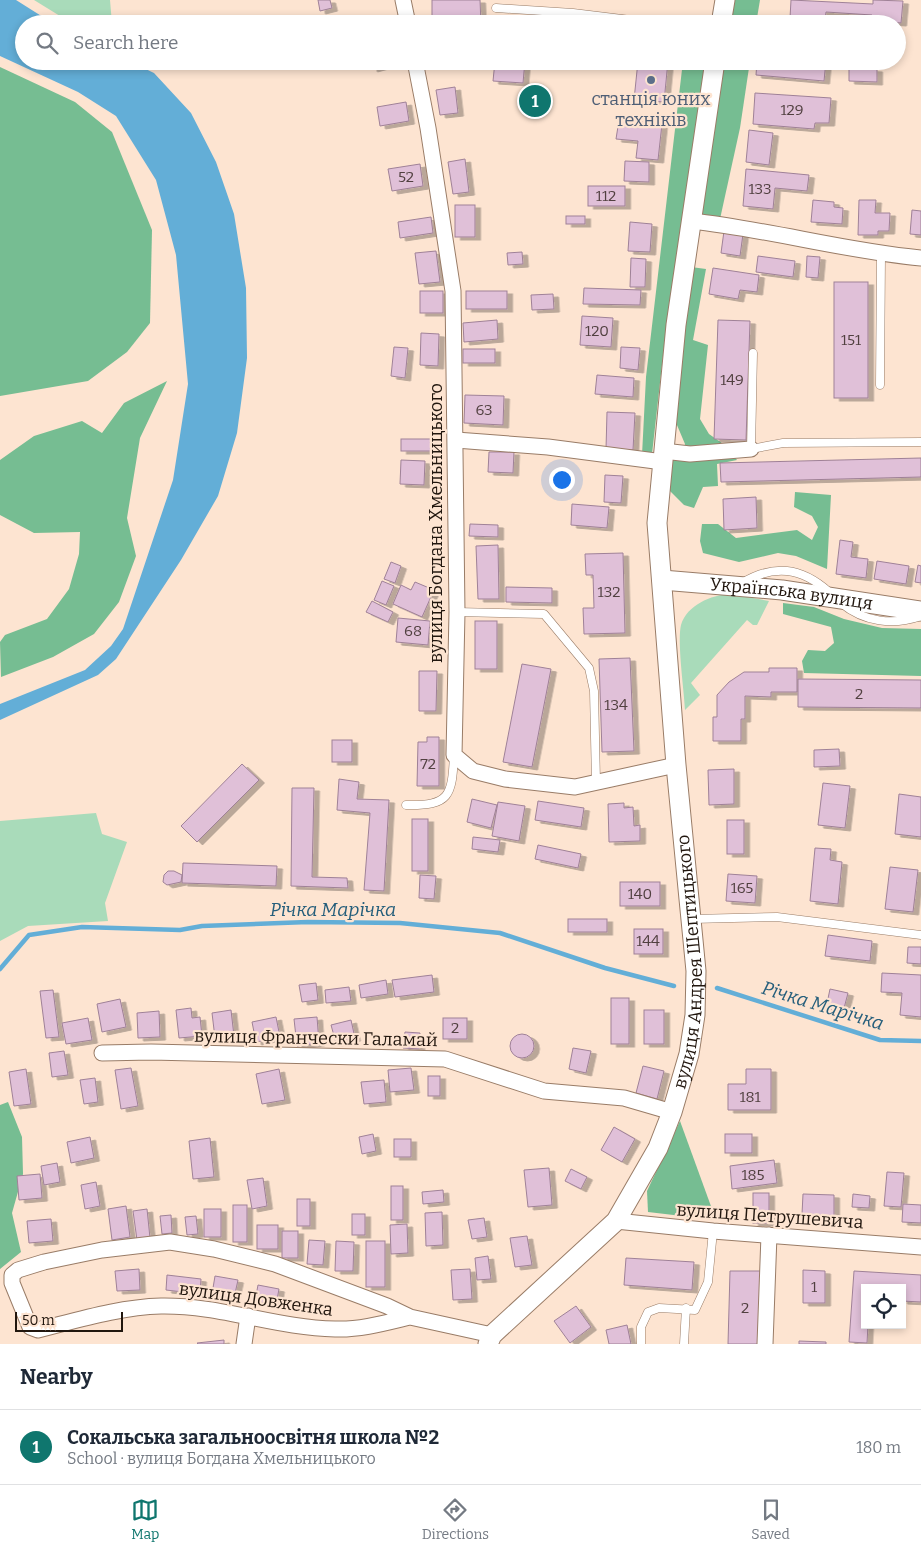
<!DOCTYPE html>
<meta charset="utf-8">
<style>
:root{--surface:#fff;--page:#f2f2f3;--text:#1f2937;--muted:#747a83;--line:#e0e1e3;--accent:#0f766e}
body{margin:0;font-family:Bitter,serif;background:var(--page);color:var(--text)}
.controls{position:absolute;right:15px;bottom:15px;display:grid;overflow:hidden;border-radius:0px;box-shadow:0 2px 8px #0003}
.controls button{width:45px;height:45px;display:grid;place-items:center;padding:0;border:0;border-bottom:1px solid var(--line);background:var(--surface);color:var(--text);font:25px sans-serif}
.scale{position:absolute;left:15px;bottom:12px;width:108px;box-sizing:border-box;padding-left:5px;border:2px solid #21160e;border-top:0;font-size:14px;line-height:18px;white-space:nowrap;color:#21160e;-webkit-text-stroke:4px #fde4d1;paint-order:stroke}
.you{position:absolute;left:561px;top:479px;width:18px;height:18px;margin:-12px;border:4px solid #fff;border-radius:50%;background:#1a73e8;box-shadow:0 0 0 8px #1a73e833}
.badge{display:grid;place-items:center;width:32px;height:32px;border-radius:50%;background:var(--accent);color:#fff;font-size:16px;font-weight:700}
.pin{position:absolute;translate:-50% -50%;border:2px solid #fff;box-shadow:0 1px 5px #0006}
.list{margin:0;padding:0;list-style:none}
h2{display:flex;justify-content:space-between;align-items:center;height:65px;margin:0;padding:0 20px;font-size:21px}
h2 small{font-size:16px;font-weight:400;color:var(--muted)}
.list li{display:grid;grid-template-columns:32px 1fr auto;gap:15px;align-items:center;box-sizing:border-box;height:75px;padding:0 20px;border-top:1px solid var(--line)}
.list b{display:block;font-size:19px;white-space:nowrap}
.list p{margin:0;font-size:16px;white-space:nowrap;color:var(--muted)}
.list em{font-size:16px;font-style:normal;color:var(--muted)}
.icon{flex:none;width:28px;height:28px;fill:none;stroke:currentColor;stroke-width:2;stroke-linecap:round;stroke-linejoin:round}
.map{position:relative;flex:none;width:921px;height:1344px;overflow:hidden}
.search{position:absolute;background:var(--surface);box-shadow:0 2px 8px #0003;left:15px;right:15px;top:15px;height:55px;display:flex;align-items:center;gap:12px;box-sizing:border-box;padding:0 18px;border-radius:28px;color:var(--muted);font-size:19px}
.sheet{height:140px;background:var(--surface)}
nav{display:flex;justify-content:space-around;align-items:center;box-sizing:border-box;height:70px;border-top:1px solid var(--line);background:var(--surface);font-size:14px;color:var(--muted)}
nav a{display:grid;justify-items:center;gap:2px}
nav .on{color:var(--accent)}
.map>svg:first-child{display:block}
.green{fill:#a9dbba}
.forest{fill:#76bd92}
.water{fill:#63aed7}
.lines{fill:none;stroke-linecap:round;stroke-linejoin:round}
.stream{stroke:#63aed7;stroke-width:4.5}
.building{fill:#e0c0d8;stroke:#9f8197;filter:url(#shadow)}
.service-casing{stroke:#997c67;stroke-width:9}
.minor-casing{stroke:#997c67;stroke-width:17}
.tertiary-casing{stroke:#997c67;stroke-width:21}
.service{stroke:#fff;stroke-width:8}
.minor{stroke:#fff;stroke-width:15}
.tertiary{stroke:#fff;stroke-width:19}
.service-dot{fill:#5c6f8a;stroke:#fde4d1;stroke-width:2}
.labels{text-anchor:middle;stroke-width:4.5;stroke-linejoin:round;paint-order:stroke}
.number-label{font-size:15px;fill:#514040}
.service-label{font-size:18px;fill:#4e5e75;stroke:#fde4d1}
.street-label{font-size:18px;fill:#21160e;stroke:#fde4d1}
.water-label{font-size:19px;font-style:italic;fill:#255e7b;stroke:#fde4d1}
</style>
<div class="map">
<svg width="921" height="1344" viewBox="0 0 921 1344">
<defs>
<filter id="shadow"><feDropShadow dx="5.5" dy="3" stdDeviation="0" flood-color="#0004"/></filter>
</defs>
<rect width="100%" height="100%" fill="#fde4d1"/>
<g class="green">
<path d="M34,0H110L112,24H73Z"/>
<path d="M730,594L769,601L757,625H753L747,620L691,683L700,695L685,710C684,690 677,642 681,625C687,605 711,595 730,594Z"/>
<path d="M96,813L102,834L127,842L105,903L108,921L28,926L0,941V821Z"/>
</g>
<g class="forest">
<path d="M733,0H760L756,24H730Z"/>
<path d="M683,61H707L665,338L652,454L642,455L646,377Z"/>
<path d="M725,61H750L740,128L720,219L701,217Z"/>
<path d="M0,67L75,102L112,132L152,230L150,323L127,352L88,381L0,396Z"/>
<path d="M691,267L706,269L693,340L708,345L700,419L709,434L726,446L737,460L717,464L718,486L703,487L694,508L684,505L667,488L669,460L682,457L685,444L674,418Z"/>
<path d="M167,381L140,438L127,518L136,556L119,602L94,634L53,657L1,677L0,642L5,635L47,619L69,589L79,554L80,532L34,533L0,515V460L34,436L82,421L102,433L124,403Z"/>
<path d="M795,492L831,495L827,569L796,556L778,553L739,562L703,553L700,541L702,524H718L736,538L797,530L812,540L818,527L812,516L794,507Z"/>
<path d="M783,603L814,607L844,619L882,628L921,629V676L804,673L802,661L808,650L825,651L834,643L831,627L783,614Z"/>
<path d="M8,1102L22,1137L23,1174L12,1213L21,1252L0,1269V1105Z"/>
<path d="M680,1121L716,1220L648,1212L647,1191Z"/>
</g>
<path class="water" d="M0,0H16L54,24H24V61H129L154,73L191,113L216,162L234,214L246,288L247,358L237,433L218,496L181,560L116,659L98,675L0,720V704L85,670L111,646L123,629L173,480L188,384L176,255L156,180L116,116L78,92L0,56Z"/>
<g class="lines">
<g class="stream">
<path d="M0,969L29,935L82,927L180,930L202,926L308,922L400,923L500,933L605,968L674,986"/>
<path d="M717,988L880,1040L921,1041"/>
</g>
</g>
<g class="building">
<path d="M318,0H330L332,8L320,11Z"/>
<path d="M432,0H480L481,24H432Z"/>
<path d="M791,0L873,4V0L903,1L901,23L871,21L872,15L826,12L825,20L790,18Z"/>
<path d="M370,61H398V62L372,69Z"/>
<path d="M495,61H525L523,83L493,81Z"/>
<path d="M638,61H668L664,102L634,100Z"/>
<path d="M757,61H826L824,81L756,75Z"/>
<path d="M849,68L877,69V82L849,81Z"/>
<path d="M455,87L458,113L440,115L436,90Z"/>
<path d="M755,93L831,98L829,123H815L814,129L753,124Z"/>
<path d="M406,102L409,121L380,126L377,107Z"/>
<path d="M619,120L662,124L658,160L636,158L638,141L616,139Z"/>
<path d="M749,130L773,133L769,165L746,162Z"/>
<path d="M465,159L469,192L453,194L448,162Z"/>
<path d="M625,161L649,162V182L624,181Z"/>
<path d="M420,164L423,186L392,191L388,169Z"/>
<path d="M746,169L809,175L807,191L775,188L773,209L743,206Z"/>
<rect x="588" y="186" width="37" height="20"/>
<path d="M813,200L834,202V207L843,208L842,224L811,222Z"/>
<path d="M859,200H876L875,213H890L889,231H878V235H858Z"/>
<rect x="455" y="205" width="20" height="32"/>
<path d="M912,210L921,211V235L910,234Z"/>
<rect x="566" y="216" width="19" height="8"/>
<path d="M431,217L433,233L400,238L398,222Z"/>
<path d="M630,222L652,224L650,252L628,251Z"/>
<path d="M724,231L743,234L740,256L721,253Z"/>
<path d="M436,251L440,282L419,284L415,253Z"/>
<path d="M522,252L523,264L508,265L507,253Z"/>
<path d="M758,256L795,261L793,277L756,272Z"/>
<path d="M807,256L820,257L818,278L806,277Z"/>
<path d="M631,258L646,259L645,287H630Z"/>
<path d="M713,268L759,275L757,292L740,290L738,299L709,294Z"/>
<rect x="834" y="282" width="34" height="116"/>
<path d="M584,288L641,290L640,305L583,304Z"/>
<rect x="420" y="291" width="23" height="22"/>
<rect x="466" y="291" width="41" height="18"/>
<path d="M553,294L554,309L532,310L531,295Z"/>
<path d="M582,316L613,318L611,347L580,345Z"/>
<path d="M497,320L498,339L464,342L463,323Z"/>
<path d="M718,320L750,321L746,440L714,439Z"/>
<path d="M421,333L439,334L438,366L420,365Z"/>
<path d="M394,347L408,348L405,378L391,376Z"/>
<path d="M621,347L640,348L638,370L620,368Z"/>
<rect x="463" y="349" width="32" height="14"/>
<path d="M597,375L634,378L633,397L595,394Z"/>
<path d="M465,395L504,396L503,425L464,423Z"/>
<path d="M607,412L635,413L633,450L606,449Z"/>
<rect x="401" y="439" width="30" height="12"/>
<path d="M489,452H514L513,473L488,472Z"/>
<path d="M921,458V477L721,482L720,463Z"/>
<path d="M401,460L425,461L424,485L400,484Z"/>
<path d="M605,475L623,476L621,503L604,502Z"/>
<path d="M756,497L757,528L724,530L723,499Z"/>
<path d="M572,504L609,507L607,528L571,525Z"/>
<path d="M470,524L498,525V537L469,536Z"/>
<path d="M840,540L853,542L851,557L868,559L866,578L836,574Z"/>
<path d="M498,545L499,599H478L476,546Z"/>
<path d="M623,553L625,633L584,634L583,608H594L593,575H586L585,554Z"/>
<path d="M877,561L909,566L906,584L874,579Z"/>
<path d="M391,562L401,566L395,583L384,579Z"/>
<path d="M918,565L921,566V583L915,582Z"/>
<path d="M382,581L394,586L386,605L374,600Z"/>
<path d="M415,582L434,590L422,617L393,604L401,585L411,590Z"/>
<path d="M506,587L552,588V603L506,602Z"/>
<path d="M372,601L393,612L388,622L366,612Z"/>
<path d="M398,618L430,621L428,645L396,642Z"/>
<rect x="475" y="621" width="22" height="48"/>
<path d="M630,658L634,751L602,752L599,659Z"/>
<path d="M522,664L551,669L532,767L503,762Z"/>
<path d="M769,668H797V692H771V697L745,696V719H741V741H713V717H717V695L729,682L744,672H769Z"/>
<path d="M419,671H437L436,711H419Z"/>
<path d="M798,679L921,680V708L798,707Z"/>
<path d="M427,737H439V786H417L418,742H427Z"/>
<rect x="332" y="740" width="20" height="22"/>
<path d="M839,749L840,766L814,767V750Z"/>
<path d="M242,764L259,780L197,842L181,826Z"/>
<path d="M734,769V804L709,805L708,770Z"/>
<path d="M339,779L359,782L357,799L389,800L384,891L364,890L370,813L337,810Z"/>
<path d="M823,783L850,786L845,828L818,825Z"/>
<path d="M292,788H314L312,877L347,878L348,888L291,886Z"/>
<path d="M899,794L921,797V837L895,834Z"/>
<path d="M472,799L497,805L491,828L467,822Z"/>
<path d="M538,801L584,808L581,827L535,820Z"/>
<path d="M498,802L525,806L519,841L492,836Z"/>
<path d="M624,803V808L633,807L634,826L640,825V841L609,842L608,804Z"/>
<rect x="412" y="819" width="16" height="52"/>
<rect x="727" y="820" width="17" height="34"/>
<path d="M473,837L500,840L498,852L472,849Z"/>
<path d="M538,845L581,854L578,868L535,859Z"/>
<path d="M815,848L831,849L830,860L842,862L838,904L810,901Z"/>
<path d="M183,863L277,866L276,886L182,883Z"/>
<path d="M890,867L918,870L913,912L885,909Z"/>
<path d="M168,871H174L182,875L181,882L167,885L163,882L164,875Z"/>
<path d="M728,874L757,876L755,903L726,901Z"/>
<path d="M420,875L436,876L434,899L419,898Z"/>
<rect x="620" y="882" width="40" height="24"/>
<rect x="568" y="919" width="39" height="13"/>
<rect x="634" y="929" width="29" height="25"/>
<path d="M828,935L872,941L870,961L825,956Z"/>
<path d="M908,947H921V964L907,963Z"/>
<path d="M882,973L921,975V1017L900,1015L902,993L881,992Z"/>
<path d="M432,975L434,992L395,997L392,980Z"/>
<path d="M386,980L388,994L361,998L359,985Z"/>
<path d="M316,983L318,1000L302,1002L299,985Z"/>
<path d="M349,987L351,1001L326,1003L325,990Z"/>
<path d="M830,989L848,993L843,1012L826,1008Z"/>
<path d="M53,990L59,1037L46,1038L40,991Z"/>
<rect x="611" y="998" width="18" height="46"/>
<path d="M120,999L126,1027L102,1032L97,1004Z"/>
<path d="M191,1008L192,1018L200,1017L202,1036L179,1038L176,1010Z"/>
<path d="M231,1010L234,1036L215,1038L212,1013Z"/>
<rect x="644" y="1010" width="20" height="34"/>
<path d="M159,1011L160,1037L138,1038L137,1013Z"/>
<path d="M276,1017L280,1037L256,1042L252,1022Z"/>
<path d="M317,1017L319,1043L297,1046L294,1019Z"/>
<path d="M88,1018L92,1040L66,1044L62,1023Z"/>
<rect x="443" y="1018" width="24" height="21"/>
<path d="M351,1020L355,1038L336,1043L331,1025Z"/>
<path d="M405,1032L420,1033L419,1049L403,1048Z"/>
<circle cx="522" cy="1046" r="12"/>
<path d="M573,1048L591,1051L586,1073L569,1069Z"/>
<path d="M64,1051L68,1075L52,1077L49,1053Z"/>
<path d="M643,1066L664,1071L657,1099L636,1093Z"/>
<path d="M131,1068L138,1106L121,1109L115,1070Z"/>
<path d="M411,1068L414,1090L390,1092L388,1070Z"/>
<path d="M26,1069L31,1104L14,1106L9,1072Z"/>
<path d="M279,1069L285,1100L262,1104L256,1074Z"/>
<path d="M746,1069H771V1110H728V1084H746Z"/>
<rect x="428" y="1076" width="12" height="20"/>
<path d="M95,1078L98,1102L84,1104L80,1080Z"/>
<path d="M384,1080L386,1102L364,1104L361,1082Z"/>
<path d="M614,1127L635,1139L622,1162L601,1150Z"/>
<path d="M373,1134L376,1151L362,1154L359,1137Z"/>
<rect x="725" y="1134" width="27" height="19"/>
<path d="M90,1137L94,1158L71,1163L67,1142Z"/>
<path d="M210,1138L214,1177L193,1179L189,1141Z"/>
<rect x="394" y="1139" width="17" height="18"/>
<path d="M774,1160L777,1183L732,1189L730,1166Z"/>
<path d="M57,1163L60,1182L44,1185L41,1166Z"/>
<path d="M549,1168L552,1205L528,1207L524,1170Z"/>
<path d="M571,1169L587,1177L581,1189L565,1181Z"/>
<path d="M887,1172L904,1173L901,1207L884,1206Z"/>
<path d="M40,1174L42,1198L19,1200L17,1176Z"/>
<path d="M263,1178L267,1206L252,1209L247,1180Z"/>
<path d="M96,1182L100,1206L85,1209L81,1185Z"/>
<rect x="391" y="1186" width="12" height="34"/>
<path d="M443,1190L444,1202L423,1204L422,1192Z"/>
<rect x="753" y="1193" width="16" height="30"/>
<path d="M803,1194L834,1195V1216L802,1214Z"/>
<path d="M853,1194L870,1196L869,1208L852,1207Z"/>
<rect x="297" y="1199" width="13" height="27"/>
<path d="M903,1204L921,1205V1223L902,1222Z"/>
<rect x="233" y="1205" width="14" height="37"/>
<path d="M126,1206L130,1237L112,1240L108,1209Z"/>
<path d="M147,1209L150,1238L137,1240L133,1211Z"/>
<rect x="204" y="1209" width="17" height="28"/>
<path d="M442,1212L443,1245L426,1246L425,1213Z"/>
<rect x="352" y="1214" width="13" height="21"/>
<path d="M171,1215L172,1233L162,1234L160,1216Z"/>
<path d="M196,1216L198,1234L187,1235L185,1217Z"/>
<path d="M484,1218L487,1237L472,1239L468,1220Z"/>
<path d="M51,1219L53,1241L29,1243L27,1221Z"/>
<path d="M407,1224L408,1253L391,1254L390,1225Z"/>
<rect x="257" y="1225" width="21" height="24"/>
<rect x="282" y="1231" width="16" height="27"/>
<path d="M527,1236L532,1265L515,1267L510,1238Z"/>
<path d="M309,1240L325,1241L323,1265L307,1264Z"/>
<path d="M336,1241L354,1242L353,1271H335Z"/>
<rect x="366" y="1241" width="19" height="46"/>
<path d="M488,1256L491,1279L477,1280L475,1258Z"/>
<path d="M626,1258L694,1262L692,1290L624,1285Z"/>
<path d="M139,1269L140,1290L117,1291L115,1271Z"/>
<path d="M470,1269L472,1299L453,1300L451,1270Z"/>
<path d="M803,1270L825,1271V1303H803Z"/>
<path d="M730,1271H762L761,1344H728Z"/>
<path d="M854,1271L921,1275V1302L902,1301V1288H865V1325H868L867,1343L849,1342Z"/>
<path d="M167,1275L201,1279L200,1294L166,1290Z"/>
<path d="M215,1276L238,1280L234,1298L212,1294Z"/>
<path d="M258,1285L279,1289L276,1305L255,1301Z"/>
<path d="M576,1306L591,1327L570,1343L554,1321Z"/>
<path d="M627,1325L631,1344H609L606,1330Z"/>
<path d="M224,1340V1344H198L197,1343Z"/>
<path d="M799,1341L826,1342V1344H799Z"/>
</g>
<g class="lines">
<defs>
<g id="service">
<path d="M496,8L573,13L663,24"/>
<path d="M753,353L751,449L783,443L921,442"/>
<path d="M880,385L881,255"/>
<path d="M742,583C774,564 801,567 829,592"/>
<path d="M841,603C864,622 893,626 921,616"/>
<path d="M457,612L544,614L589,668L594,691L596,782"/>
<path d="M406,805C450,806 452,796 454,755"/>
<path d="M692,919L777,917L921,935"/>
<path d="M641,1344V1327L648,1312L659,1308L695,1310L708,1282L713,1231"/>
<path d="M684,1344L686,1308"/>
</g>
<g id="minor">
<path d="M403,0L408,24"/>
<path d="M415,61L428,128L453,291L457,612L454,755L473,771L505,779L575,787L676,765"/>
<path d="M691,221C768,229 844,251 921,258"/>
<path d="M456,440L548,447L663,462"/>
<path d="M663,451L690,454L751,449"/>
<path d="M102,1053L151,1052L445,1059L544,1091L624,1098L672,1112"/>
<path d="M616,1221L713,1231L921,1247"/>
<path d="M410,1317C385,1323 360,1330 335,1329C276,1328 221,1305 161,1306C120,1307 78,1320 38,1330L30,1327L12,1283V1275L18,1270L44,1262L102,1250L170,1242L214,1249L275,1264L387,1306L410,1317L492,1335"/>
<path d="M244,1344L248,1316"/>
<path d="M765,1344L769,1235"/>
</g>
<g id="tertiary">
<path d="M721,24L725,0"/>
<path id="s1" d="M662,580L782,590L921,611"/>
<path id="s2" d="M488,1344L492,1335L616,1221L658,1148L672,1112L689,1054L695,1015L696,971L676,765L657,523L676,325L715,61"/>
</g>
</defs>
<use href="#service" class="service-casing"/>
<use href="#minor" class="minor-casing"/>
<use href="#tertiary" class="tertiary-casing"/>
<use href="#service" class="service"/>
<use href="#minor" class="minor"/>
<use href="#tertiary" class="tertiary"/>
</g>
<circle class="service-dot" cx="651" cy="80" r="5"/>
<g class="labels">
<g class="number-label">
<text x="792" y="115">129</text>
<text x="406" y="182">52</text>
<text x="760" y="194">133</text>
<text x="606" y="201">112</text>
<text x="597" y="336">120</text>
<text x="851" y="345">151</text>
<text x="732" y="385">149</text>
<text x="484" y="415">63</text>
<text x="609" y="597">132</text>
<text x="413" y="636">68</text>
<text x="859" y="699">2</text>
<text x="616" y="710">134</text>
<text x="428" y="769">72</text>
<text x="742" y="893">165</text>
<text x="640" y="899">140</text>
<text x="648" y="946">144</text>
<text x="455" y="1033">2</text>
<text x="750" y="1102">181</text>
<text x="753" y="1180">185</text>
<text x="814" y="1292">1</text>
<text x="745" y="1313">2</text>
</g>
<g class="service-label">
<text x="651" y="105">станція юних<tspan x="651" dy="21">техніків</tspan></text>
</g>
<g class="street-label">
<text transform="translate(436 523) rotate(-90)" y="6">вулиця Богдана Хмельницького</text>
<text dy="6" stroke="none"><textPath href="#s1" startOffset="130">Українська вулиця</textPath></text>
<text dy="6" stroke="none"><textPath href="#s2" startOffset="454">вулиця Андрея Шептицького</textPath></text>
<text transform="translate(316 1038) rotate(1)" y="6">вулиця Франчески Галамай</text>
<text transform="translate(770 1216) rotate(4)" y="6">вулиця Петрушевича</text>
<text transform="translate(256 1299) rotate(8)" y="6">вулиця Довженка</text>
</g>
<g class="water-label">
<text x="333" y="916">Річка Марічка</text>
<text transform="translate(823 1005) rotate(17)" y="7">Річка Марічка</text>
</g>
</g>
</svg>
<div class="controls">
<button><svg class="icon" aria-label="locate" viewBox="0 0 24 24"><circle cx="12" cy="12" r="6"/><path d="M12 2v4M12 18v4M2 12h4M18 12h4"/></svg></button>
</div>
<div class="scale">50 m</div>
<div class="you"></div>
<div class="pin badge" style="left:535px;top:101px">1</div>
<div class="search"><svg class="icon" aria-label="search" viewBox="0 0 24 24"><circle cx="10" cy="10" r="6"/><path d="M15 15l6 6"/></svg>Search here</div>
</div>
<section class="sheet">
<h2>Nearby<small></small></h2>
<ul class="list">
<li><span class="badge">1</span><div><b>Сокальська загальноосвітня школа №2</b><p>School · вулиця Богдана Хмельницького</p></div><em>180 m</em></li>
</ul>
</section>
<nav>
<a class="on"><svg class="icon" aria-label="map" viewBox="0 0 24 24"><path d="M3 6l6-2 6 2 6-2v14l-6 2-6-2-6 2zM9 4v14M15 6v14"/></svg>Map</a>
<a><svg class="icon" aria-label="directions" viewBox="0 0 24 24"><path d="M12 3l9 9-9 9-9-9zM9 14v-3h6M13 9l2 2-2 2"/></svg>Directions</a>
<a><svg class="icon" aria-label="saved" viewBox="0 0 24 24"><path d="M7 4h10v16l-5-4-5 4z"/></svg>Saved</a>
</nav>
